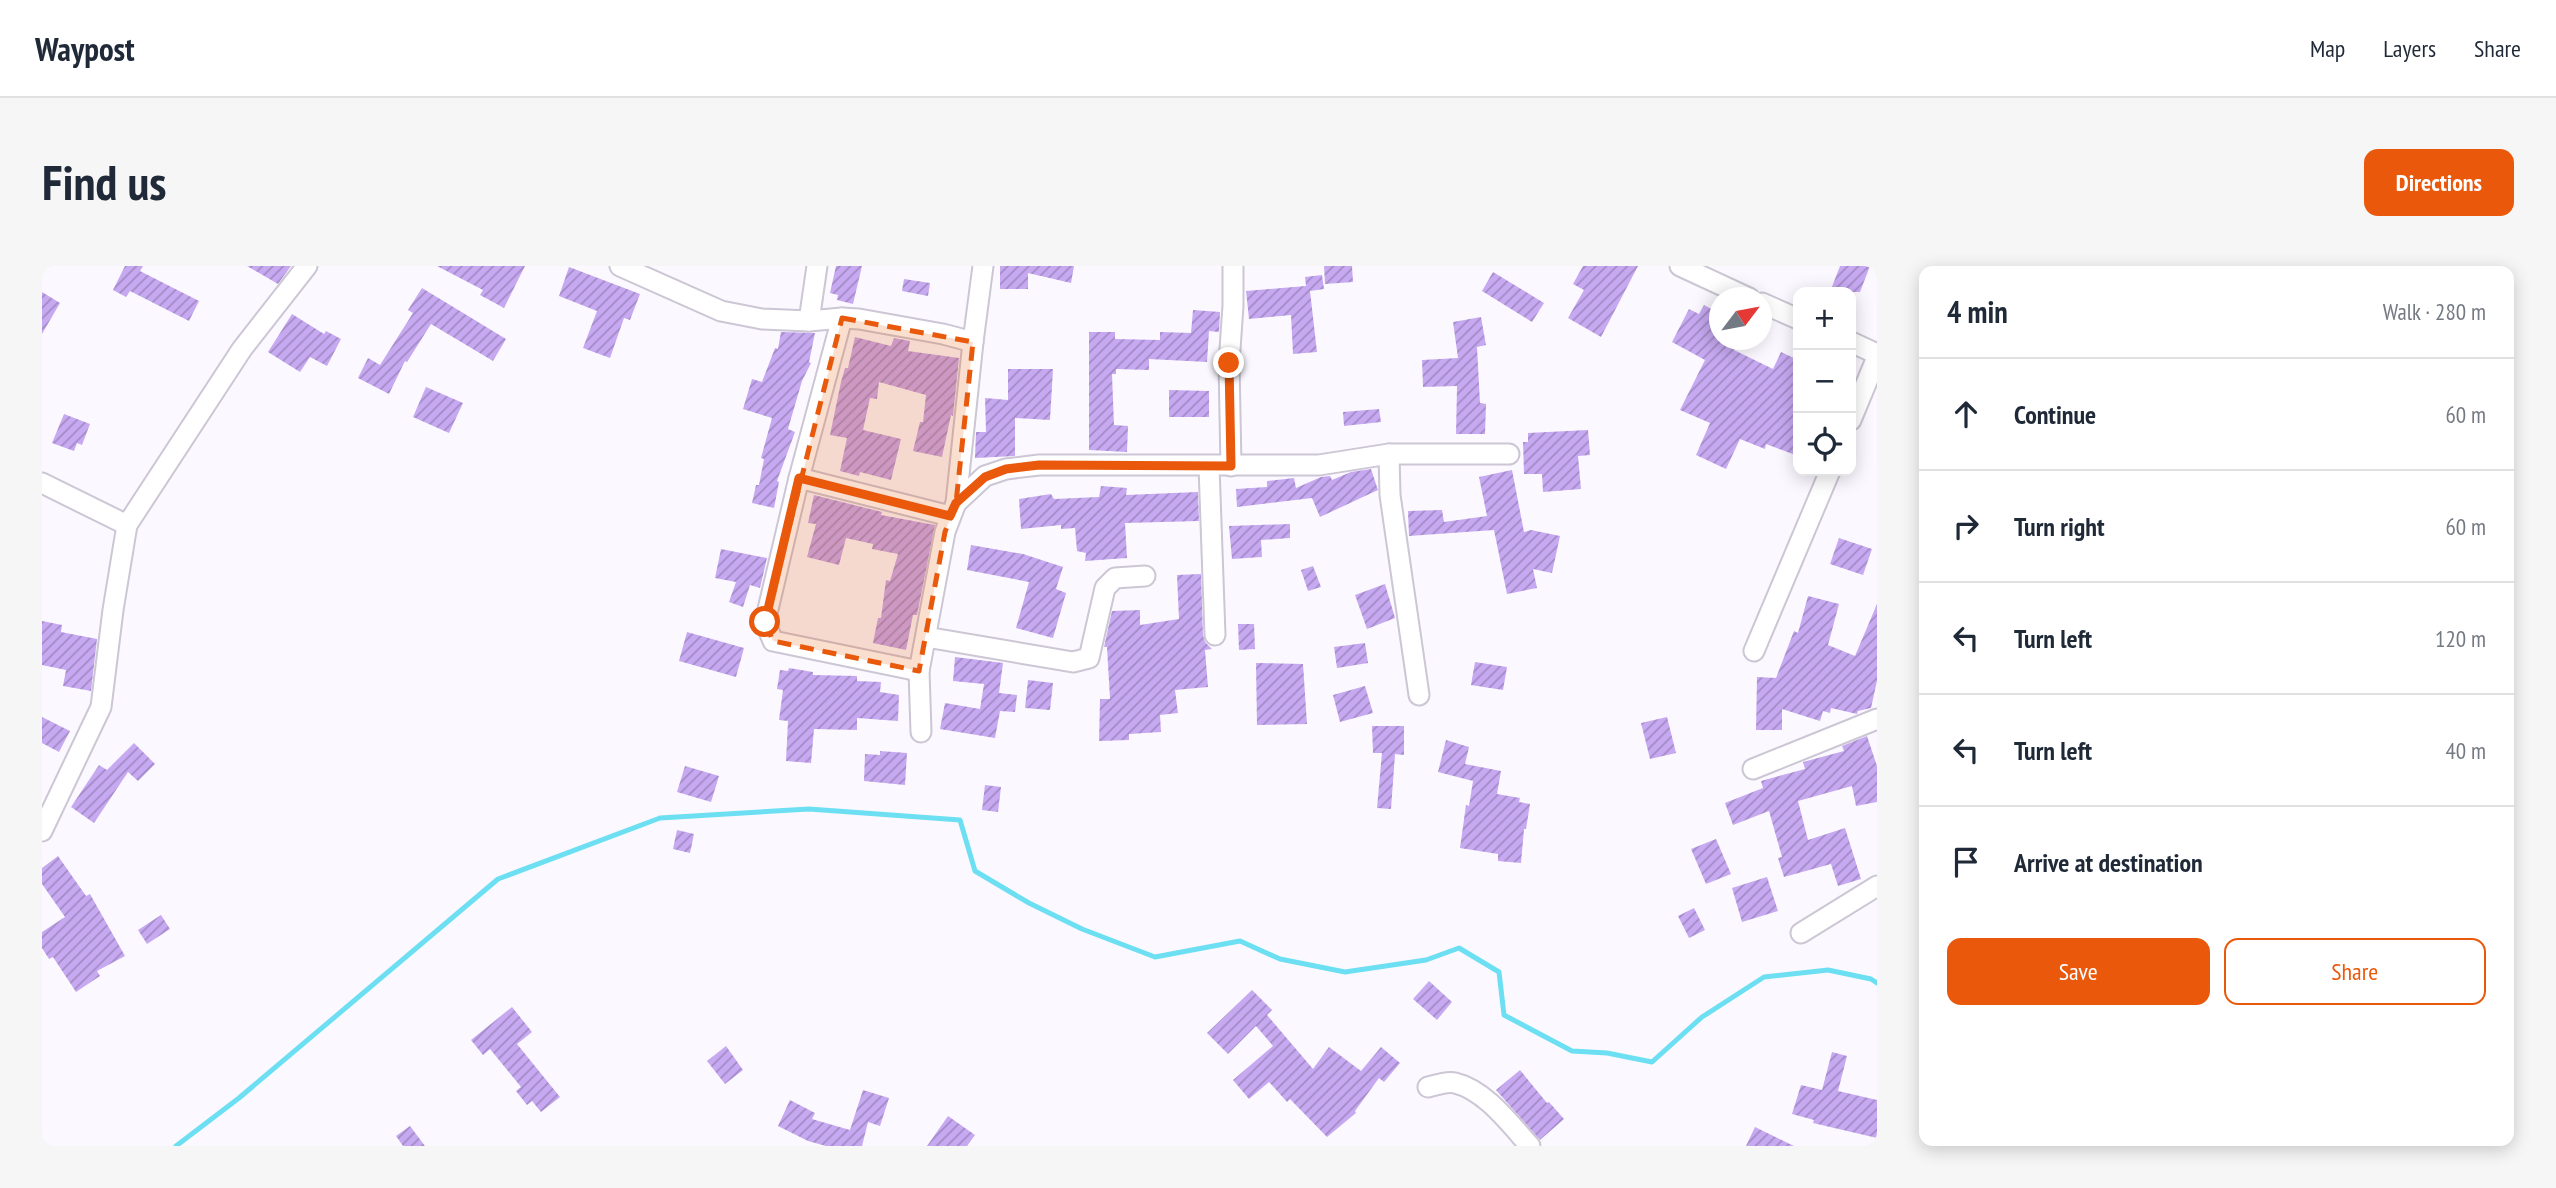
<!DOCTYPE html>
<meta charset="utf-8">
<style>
:root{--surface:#fff;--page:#f6f6f7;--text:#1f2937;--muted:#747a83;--line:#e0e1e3;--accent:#ea580c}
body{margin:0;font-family:"PT Sans Narrow",sans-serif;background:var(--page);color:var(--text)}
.controls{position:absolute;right:21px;top:21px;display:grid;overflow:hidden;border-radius:14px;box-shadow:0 4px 18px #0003}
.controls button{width:63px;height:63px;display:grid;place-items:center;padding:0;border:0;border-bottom:2px solid var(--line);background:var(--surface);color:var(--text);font:35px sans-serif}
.compass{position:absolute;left:1667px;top:21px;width:63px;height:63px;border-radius:50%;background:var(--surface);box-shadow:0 4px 18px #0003;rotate:58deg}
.stop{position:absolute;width:21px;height:21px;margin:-16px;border:5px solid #ea580c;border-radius:50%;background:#fff}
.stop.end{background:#ea580c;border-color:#fff;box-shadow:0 2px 7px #0008}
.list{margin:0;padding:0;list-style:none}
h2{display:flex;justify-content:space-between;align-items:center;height:91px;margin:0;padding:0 28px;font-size:30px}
h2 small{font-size:23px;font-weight:400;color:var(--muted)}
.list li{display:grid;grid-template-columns:46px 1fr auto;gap:21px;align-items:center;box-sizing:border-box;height:112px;padding:0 28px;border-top:2px solid var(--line)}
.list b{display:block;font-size:26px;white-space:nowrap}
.list em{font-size:23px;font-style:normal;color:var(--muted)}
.actions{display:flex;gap:14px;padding:21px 28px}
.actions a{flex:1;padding:16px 0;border:2px solid var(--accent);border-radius:14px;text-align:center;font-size:24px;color:var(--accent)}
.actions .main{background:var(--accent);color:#fff}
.icon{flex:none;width:38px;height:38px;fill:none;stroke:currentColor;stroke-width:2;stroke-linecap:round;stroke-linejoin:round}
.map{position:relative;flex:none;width:1835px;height:880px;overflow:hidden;border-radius:14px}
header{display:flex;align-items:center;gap:42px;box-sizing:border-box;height:98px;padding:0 35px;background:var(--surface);border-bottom:2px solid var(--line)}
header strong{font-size:33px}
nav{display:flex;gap:38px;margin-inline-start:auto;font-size:24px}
.intro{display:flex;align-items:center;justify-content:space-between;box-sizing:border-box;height:168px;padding:0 42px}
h1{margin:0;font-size:49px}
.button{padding:18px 32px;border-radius:14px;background:var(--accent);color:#fff;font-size:24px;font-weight:700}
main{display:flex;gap:42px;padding:0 42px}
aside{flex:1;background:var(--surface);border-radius:14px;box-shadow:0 4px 18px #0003}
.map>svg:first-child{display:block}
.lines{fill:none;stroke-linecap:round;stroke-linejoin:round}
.stream{stroke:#6ddff2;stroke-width:5}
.building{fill:url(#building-hatch)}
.minor-casing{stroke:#ccc6d5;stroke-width:23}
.minor{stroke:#fff;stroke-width:19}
.route{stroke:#ea580c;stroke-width:9}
.marked{fill:#e8590c;fill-opacity:0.2;stroke:#e8590c;stroke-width:5;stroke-dasharray:14 9;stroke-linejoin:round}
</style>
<header>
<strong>Waypost</strong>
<nav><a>Map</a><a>Layers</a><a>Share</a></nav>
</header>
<div class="intro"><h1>Find us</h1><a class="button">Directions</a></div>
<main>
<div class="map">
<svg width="1835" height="880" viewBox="0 0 1835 880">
<defs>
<pattern id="building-hatch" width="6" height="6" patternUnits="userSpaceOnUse" patternTransform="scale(1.75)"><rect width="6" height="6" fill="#c7a9f2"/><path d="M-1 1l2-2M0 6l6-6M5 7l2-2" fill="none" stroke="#a28ac5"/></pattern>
</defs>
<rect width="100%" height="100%" fill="#fbf9ff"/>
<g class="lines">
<path class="stream" d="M134,880L197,832L456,613L618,552L767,543L918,554L933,605L987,637L1040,663L1113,691L1198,675L1238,693L1303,706L1384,694L1417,682L1457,706L1462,749L1530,785L1565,787L1610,796L1660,751L1722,711L1786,704L1829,713L1835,717"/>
</g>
<g class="building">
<path d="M83,0H101L98,5L157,35L147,55L88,25L84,31L71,24Z"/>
<path d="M205,0H249L236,18Z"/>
<path d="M395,0H483L462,42L438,29L441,24Z"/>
<path d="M794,0H820L811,38L795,34L796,29L788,27Z"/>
<path d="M958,0H1032L1029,17L986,7V23H958Z"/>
<path d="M1282,0H1310L1311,16L1283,18Z"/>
<path d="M1541,0H1596L1559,71L1526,52L1542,24L1531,18Z"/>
<path d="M1798,0H1828L1818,26H1788Z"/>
<path d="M527,1L598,28L588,54L582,52L568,92L541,82L555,45L517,30Z"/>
<path d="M1451,6L1502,37L1490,56L1440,25Z"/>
<path d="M1280,9L1282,23L1268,25L1275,86L1251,88L1249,49L1207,53L1204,25L1264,20L1263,11Z"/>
<path d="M862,13L888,17L886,30L860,25Z"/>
<path d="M380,22L464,73L451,95L389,58L365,96L363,95L347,128L316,112L326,92L338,99L371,47L366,44Z"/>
<path d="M0,26L18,37L0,68Z"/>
<path d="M1662,39L1677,47V74H1697L1692,84L1731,103L1739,86L1756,94V190L1724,178L1723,183L1698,173L1684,203L1654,189L1668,157L1638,144L1663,94L1630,76L1647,43L1657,48Z"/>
<path d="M1151,44L1178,46L1177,66L1167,65L1165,96L1107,93V104L1074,103V108H1070L1072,159L1086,160L1085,186L1047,184V66H1073V73L1118,74V66L1149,67Z"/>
<path d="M250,48L282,68L284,65L299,73L285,100L268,91L258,106L226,86Z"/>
<path d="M1439,51L1444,79L1435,81L1438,137L1444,138L1443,168H1414L1415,120L1381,121L1380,94L1416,92L1411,56Z"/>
<path d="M739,66L773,67L767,96L769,97L760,115L746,163L753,166L735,215L737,216L732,242L710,237L714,219H717L722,193L719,192L730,152L701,143L710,113L720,116L733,82L736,83Z"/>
<path d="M813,71L849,80L852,72L868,75L866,85L917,92L911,150L909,149L900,191L871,185L878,156H881L884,129L837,116L835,133L828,132L821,164L859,173L849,214L818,206L817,210L798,205L805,172L788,169L799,116L803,102H806Z"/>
<path d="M966,103H1011L1008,154L973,152V190L933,192L934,166H944L943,132L966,134Z"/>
<path d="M384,121L421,137L407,167L371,151Z"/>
<path d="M1127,124L1167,125V151H1127Z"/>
<path d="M1337,143L1339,156L1302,160L1301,146Z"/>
<path d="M22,148L48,158L40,179L35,177L32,185L10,177Z"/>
<path d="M1546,164L1548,189L1536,190L1539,223L1501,226L1500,208H1482L1481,176H1486V167Z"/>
<path d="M1329,203L1336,224L1278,251L1270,232L1195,241L1194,223L1225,221V215L1252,212L1254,222L1279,211L1288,210L1290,214L1309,206Z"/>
<path d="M1470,204L1482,266L1489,264L1518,270L1510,307L1491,303L1495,322L1465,328L1452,264L1367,270L1366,245L1400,244L1402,256L1445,250L1437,211Z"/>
<path d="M1059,220L1085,222L1084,229L1156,226L1157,255L1083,257L1085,292L1043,295L1044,287L1035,285L1033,262L1019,263V259L979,263L977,233L1009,228L1012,233L1057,231Z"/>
<path d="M772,229L840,246L839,249L893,259L875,349H871L864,384L831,377L836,352H839L844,314L848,315L856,288L830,283L831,278L804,272L797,299L765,291L774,258L766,257Z"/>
<path d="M1248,258V272L1219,274L1220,291L1190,293L1187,260Z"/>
<path d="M1797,272L1830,283L1821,309L1788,298Z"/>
<path d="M929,279L981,288L1021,301L1014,323L1024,327L1011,372L974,362L987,316L925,304Z"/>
<path d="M679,283L725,292L718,322L708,319L701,341L687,336L694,316L673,312Z"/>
<path d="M1271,300L1279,321L1266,325L1259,304Z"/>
<path d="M1159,308L1161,369L1163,376L1170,383L1163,384L1166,421L1133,424L1136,447L1118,449L1119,466L1087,468V474L1057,475L1058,433H1068L1065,381H1062L1070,345L1098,344V359L1137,353L1135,309Z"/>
<path d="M1343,318L1353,352L1325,363L1313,329Z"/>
<path d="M1766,330L1797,338L1786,379L1813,390L1835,338V415L1829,442L1816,445L1815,448L1789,442L1788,447L1781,445L1778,455L1740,443V464H1714L1715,411L1734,412L1752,365L1756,367Z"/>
<path d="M0,355L20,359L19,366L55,373L49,425L21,420L24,404L0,399Z"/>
<path d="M1196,358H1212L1213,383L1197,384Z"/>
<path d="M645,366L702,382L694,411L637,395Z"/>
<path d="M1323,377L1326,397L1295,402L1292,381Z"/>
<path d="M913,391L961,397L957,427L975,429L973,446L958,445L953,472L898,463L903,437L938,443L942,418L911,415Z"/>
<path d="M1433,396L1465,401L1461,424L1429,419Z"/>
<path d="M1214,397L1261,398L1265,458L1215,459Z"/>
<path d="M747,402L771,406V409L815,410V415L839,416L838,426L857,429L856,455L815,452V464L772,463L769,497L744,495L746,455L737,454L741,424L735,423L738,404L746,405Z"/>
<path d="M986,414L1011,417L1008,444L983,442Z"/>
<path d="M1323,420L1331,447L1298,456L1291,429Z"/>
<path d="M0,451L28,465L17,486L0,477Z"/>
<path d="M1625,451L1634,487L1608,493L1599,457Z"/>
<path d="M1330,460H1362V489L1353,488L1349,543L1335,542L1340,487H1331Z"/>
<path d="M1825,470L1835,500V536L1814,540L1810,520L1756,535L1766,574L1803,562L1819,613L1796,620L1789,598L1742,611L1736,592L1740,591L1727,545L1691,559L1683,537L1721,522L1719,515L1763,503L1761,496L1802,485L1800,480Z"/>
<path d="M1404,474L1427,481L1423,498L1459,505L1455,528L1478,532L1477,536L1488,538L1484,563H1482L1479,597L1456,595V588L1418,582L1424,539L1427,540L1431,515L1396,506Z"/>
<path d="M92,477L113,498L96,515L86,506L52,557L29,541L57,499L65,504Z"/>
<path d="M838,485L865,487L863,519L822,515L823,488L838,489Z"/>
<path d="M643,500L677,510L669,536L635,526Z"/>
<path d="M943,519L959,521L956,546L940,544Z"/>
<path d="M635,564L652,568L648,587L631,583Z"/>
<path d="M1674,573L1689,608L1664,618L1649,583Z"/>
<path d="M16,590L44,630L48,628L83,690L55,705L58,710L34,726L11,691L7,693L0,682V666L23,651L0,618V602Z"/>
<path d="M1725,611L1736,645L1700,656L1690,622Z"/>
<path d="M1652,642L1663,664L1647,672L1636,650Z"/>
<path d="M119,649L128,663L105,678L96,664Z"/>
<path d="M1387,715L1410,736L1395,754L1371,733Z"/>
<path d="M1210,724L1230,744L1225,749L1271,803L1287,781L1319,805L1339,781L1358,797L1342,816L1337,812L1313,845L1314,847L1285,871L1248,833L1245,836L1227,816L1207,833L1191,814L1231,780L1214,760L1186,788L1165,767Z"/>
<path d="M470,741L490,766L475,778L518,831L499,846L490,835L485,839L474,825L479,821L448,783L441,789L429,774Z"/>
<path d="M684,780L701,804L683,818L665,795Z"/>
<path d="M1790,786L1805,790L1796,825L1835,834V872L1771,857L1772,854L1750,848L1759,819L1780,824Z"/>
<path d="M1478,804L1505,837L1507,836L1522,853L1498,874L1454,824Z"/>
<path d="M821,824L847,832L838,860L826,856L820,880H784L766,875L736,860L748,834L773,847L770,853L808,864Z"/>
<path d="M906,850L933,869L925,880H885Z"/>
<path d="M368,860L383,880H361L354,870Z"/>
<path d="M1713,861L1752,880H1704Z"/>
</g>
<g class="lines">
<defs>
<g id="minor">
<path d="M578,0L679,45L720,53L767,55L800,52L817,53L901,68L931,76L914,237"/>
<path d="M1638,0L1707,32"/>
<path d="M1720,37L1756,53"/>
<path d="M800,52L757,212L723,356L731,375L877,405"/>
<path d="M767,55L775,0"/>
<path d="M931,76L941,0"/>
<path d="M1809,76L1835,88"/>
<path d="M1809,154L1835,91"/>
<path d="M1347,188L1348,229L1377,429"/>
<path d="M1167,200L1173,369"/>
<path d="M1189,200L1187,97L1191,40V0"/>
<path d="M757,212L908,250"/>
<path d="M0,217L85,259"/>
<path d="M884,371L1031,396L1047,392L1063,322L1073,312L1103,310"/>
<path d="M1712,385L1788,205"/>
<path d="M879,466L877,405L903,266L914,237L943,210L964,203L997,199H1277L1347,188H1467"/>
<path d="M1711,503L1835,453"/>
<path d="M0,565L59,441L71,344L85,259L200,83L265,0"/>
<path d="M1759,667L1835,620"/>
<path d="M1386,821C1394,819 1406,815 1413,817C1443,824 1468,858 1488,880"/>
</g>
</defs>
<use href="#minor" class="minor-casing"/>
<use href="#minor" class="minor"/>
</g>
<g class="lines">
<path class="route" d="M723,356L757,212L908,250L914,237L943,211L964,203L997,199L1189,200L1187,97"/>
</g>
<path class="marked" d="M800,52L931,76L914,237L903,266L877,405L731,375L723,356Z"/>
</svg>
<div class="controls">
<button>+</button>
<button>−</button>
<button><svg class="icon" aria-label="locate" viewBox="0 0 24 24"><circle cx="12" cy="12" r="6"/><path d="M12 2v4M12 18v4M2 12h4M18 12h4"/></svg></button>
</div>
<svg class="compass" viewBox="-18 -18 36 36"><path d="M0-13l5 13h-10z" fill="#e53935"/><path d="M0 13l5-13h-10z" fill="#747a83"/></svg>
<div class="stop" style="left:723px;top:356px"></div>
<div class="stop end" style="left:1187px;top:97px"></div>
</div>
<aside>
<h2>4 min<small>Walk · 280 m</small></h2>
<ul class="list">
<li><svg class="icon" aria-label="ahead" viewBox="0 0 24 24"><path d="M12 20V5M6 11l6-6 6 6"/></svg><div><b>Continue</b></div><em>60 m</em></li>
<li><svg class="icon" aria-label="right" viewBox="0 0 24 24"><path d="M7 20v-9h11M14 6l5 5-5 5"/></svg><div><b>Turn right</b></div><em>60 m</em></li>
<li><svg class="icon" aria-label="left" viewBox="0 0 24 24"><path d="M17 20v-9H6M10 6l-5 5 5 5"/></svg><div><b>Turn left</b></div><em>120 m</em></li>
<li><svg class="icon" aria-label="left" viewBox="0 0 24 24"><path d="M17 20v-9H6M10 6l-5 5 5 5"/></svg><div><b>Turn left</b></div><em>40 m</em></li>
<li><svg class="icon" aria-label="arrive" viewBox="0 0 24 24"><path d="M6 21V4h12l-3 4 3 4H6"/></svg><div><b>Arrive at destination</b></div></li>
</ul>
<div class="actions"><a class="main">Save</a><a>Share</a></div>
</aside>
</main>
